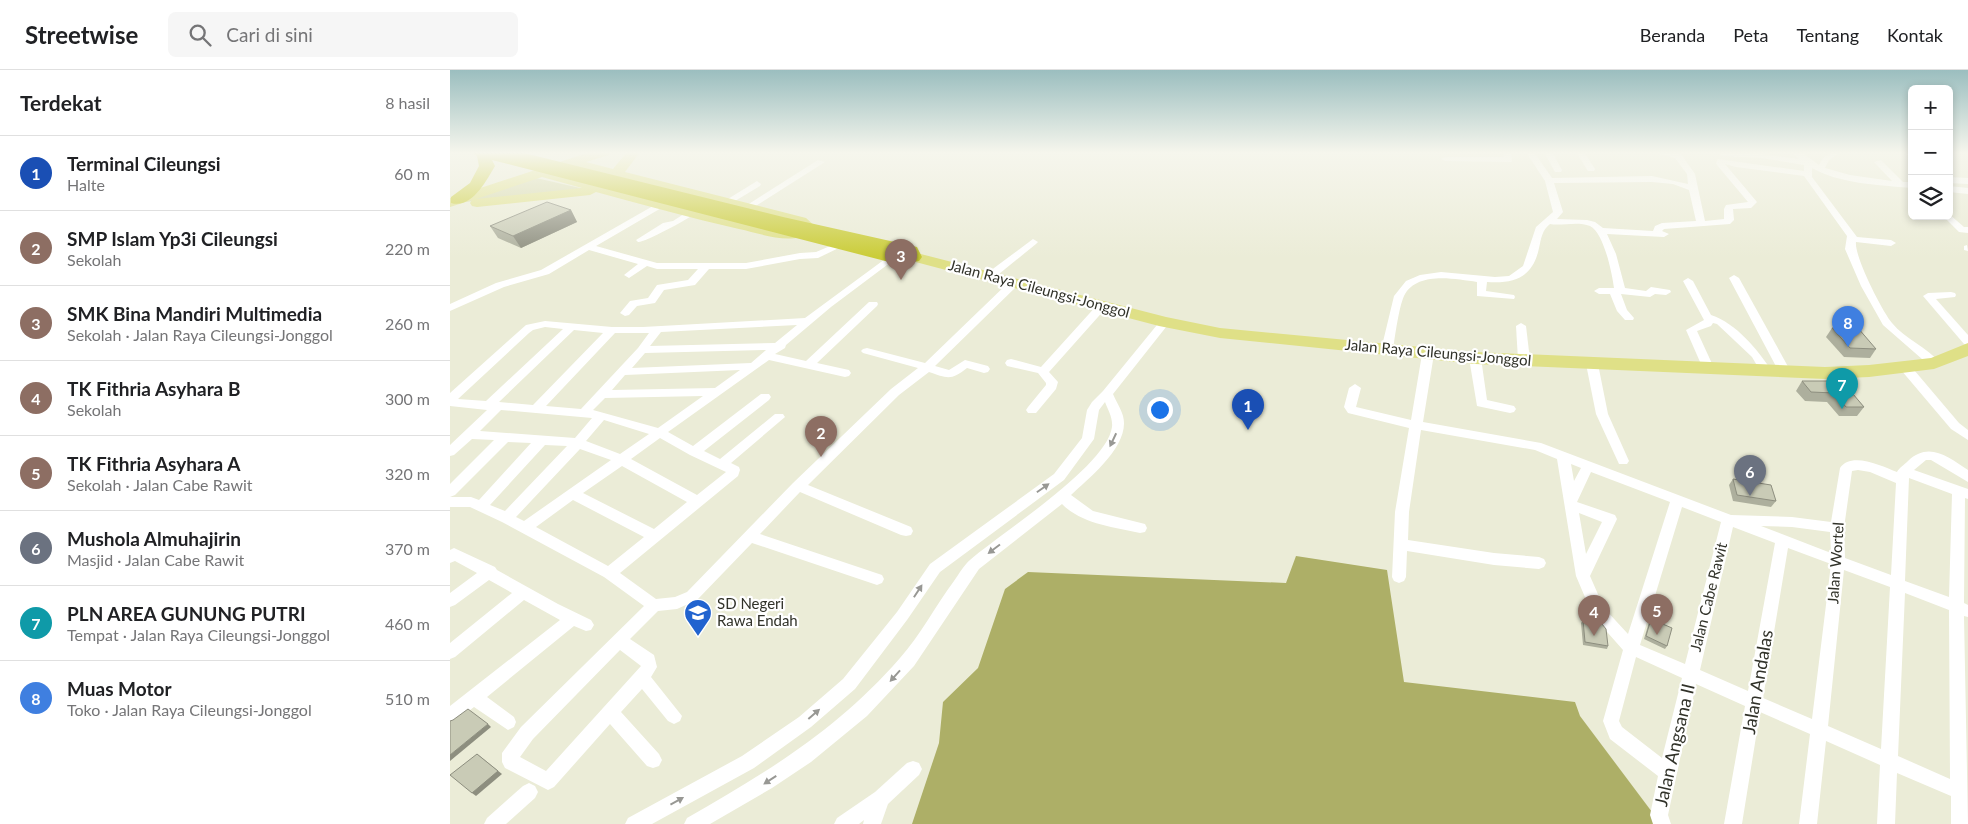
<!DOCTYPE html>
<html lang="id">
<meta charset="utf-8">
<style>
:root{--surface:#fff;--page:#f6f6f6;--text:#202124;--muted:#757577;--line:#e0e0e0;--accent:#2163cf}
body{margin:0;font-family:Lato,sans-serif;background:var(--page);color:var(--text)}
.controls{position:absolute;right:15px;top:15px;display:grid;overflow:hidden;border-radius:8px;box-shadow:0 2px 8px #0003}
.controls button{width:45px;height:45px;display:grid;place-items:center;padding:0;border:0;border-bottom:1px solid var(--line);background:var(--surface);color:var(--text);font:25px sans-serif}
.you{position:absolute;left:709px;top:339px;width:18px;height:18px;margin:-12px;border:4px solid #fff;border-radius:50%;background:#1a73e8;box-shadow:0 0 0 8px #1a73e833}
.badge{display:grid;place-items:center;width:32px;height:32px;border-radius:50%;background:var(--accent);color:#fff;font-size:16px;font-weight:700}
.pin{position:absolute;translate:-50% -41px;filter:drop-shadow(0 1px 2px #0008)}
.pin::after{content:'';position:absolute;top:26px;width:18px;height:15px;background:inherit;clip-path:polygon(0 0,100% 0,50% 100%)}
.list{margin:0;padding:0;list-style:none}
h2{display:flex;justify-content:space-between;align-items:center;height:65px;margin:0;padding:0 20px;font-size:21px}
h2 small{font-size:16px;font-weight:400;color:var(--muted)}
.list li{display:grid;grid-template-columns:32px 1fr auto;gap:15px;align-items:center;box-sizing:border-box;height:75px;padding:0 20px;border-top:1px solid var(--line)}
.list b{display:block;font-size:19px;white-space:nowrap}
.list p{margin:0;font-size:16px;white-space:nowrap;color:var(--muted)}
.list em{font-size:16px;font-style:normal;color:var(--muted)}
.icon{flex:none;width:28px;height:28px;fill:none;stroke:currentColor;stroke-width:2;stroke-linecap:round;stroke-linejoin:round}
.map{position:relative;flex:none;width:1518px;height:754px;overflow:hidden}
header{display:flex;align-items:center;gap:30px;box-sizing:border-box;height:70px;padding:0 25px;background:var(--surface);border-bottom:1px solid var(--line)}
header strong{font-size:24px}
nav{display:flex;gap:28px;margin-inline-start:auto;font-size:18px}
.search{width:350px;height:45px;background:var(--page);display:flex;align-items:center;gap:12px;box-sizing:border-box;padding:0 18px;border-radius:8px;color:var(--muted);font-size:19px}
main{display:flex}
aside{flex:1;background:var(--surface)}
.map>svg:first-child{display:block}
.green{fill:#d4d7a7}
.forest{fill:#adaf67}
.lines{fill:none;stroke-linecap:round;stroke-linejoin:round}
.street{fill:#fff;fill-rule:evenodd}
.primary{fill:#dfe087;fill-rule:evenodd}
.highway{fill:#cacc37;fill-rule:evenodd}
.wall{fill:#adaf9d}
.shaded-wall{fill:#8d8e7f}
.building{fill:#c9cbb6;stroke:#8d8e7f}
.oneway{fill:#989894}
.labels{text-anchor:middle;stroke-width:4.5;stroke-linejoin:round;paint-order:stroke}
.street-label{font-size:15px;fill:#313229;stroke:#fff}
.poi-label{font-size:15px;fill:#313229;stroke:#fff;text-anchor:start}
.near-street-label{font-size:18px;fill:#313229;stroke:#fff}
</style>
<header>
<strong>Streetwise</strong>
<div class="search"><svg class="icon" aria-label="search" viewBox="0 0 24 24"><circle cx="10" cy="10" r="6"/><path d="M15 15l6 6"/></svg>Cari di sini</div>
<nav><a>Beranda</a><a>Peta</a><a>Tentang</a><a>Kontak</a></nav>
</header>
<main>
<aside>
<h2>Terdekat<small>8 hasil</small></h2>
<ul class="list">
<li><span class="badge" style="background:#1a4fb4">1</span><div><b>Terminal Cileungsi</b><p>Halte</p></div><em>60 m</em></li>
<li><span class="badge" style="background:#8d6e63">2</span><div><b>SMP Islam Yp3i Cileungsi</b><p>Sekolah</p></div><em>220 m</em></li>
<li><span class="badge" style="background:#8d6e63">3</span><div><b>SMK Bina Mandiri Multimedia</b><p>Sekolah · Jalan Raya Cileungsi-Jonggol</p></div><em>260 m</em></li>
<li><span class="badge" style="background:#8d6e63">4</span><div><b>TK Fithria Asyhara B</b><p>Sekolah</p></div><em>300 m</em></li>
<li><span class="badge" style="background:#8d6e63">5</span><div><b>TK Fithria Asyhara A</b><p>Sekolah · Jalan Cabe Rawit</p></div><em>320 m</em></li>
<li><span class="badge" style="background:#6b7280">6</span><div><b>Mushola Almuhajirin</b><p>Masjid · Jalan Cabe Rawit</p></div><em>370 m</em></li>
<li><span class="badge" style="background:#0f9aa8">7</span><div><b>PLN AREA GUNUNG PUTRI</b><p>Tempat · Jalan Raya Cileungsi-Jonggol</p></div><em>460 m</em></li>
<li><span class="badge" style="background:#3f7fe0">8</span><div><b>Muas Motor</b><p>Toko · Jalan Raya Cileungsi-Jonggol</p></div><em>510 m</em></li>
</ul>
</aside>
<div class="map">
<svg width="1518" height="754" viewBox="0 0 1518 754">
<rect width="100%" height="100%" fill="#ebecd7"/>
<path class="green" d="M86,108L139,120L14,132Z"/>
<path class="forest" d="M846,486L937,500L954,612L1125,632L1130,646L1211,754H462L489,673L493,632L528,598L555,519L578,502L836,513Z"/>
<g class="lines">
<g class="street">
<path d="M1053,82H1061L1062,92L995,91L991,89L995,87H1054Z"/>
<path d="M1076,82H1084L1102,108L1202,106L1238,114L1237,104L1225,88L1201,82L1231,84L1245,104L1255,151L1274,149V139L1276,135L1298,132L1267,95L1266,93L1268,89L1354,101V95L1312,88L1274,86L1266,82L1312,84L1349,89L1342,82H1351L1369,95C1374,85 1379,82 1390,82L1379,90L1375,98L1400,105L1442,111L1424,92L1431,90L1453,112H1462V118C1429,115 1390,114 1362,98V107L1407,167L1441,170L1446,173L1441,176L1406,172C1404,186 1432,241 1442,253C1455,269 1477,277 1490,293L1484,297L1480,296L1433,255L1411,216L1395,179L1397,166L1354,106L1286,97L1275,94L1307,132L1301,138L1283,139L1284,150L1280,154L1214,159L1212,161L1219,164L1214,167L1157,164L1166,184L1175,218L1196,221L1201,217L1220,220L1221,222L1216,225L1205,224L1200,227L1171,224L1177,240L1184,248L1183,250H1175L1167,241L1160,224H1149L1144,221L1149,218H1164C1162,203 1154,163 1140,156C1128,151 1112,156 1100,154C1092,160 1091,169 1089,178C1083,207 1065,214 1037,212L1036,221L1064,225L1065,227L1064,229L1027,226V212C1004,209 967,201 954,226C949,237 945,266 943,280L937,283L933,282L931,280L944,226L956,211L970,205L991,202L1045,207L1059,206L1073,196L1086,157L1103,142L1095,111ZM1202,112L1223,114L1239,120L1246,151L1212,153L1205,156L1203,161L1153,158L1145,152L1137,150L1107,149L1113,142L1104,113Z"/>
<path d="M1094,82H1102L1112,100L1111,102H1105Z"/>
<path d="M1126,82H1134L1145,99L1144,101H1138Z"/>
<path d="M1453,82H1462V88Z"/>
<path d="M368,90L375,92L301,139H295L294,137Z"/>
<path d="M1499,107L1518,108V114L1499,113Z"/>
<path d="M307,111L311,114L310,116L280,134L277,135L273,132Z"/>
<path d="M1499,116L1518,118V124L1499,122Z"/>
<path d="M210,132L213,133V137L146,176L207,193H296L350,183L366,182L392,171L397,174L368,188L350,189L296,199H259L245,215L214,220L205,233L187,236L179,245L175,246L170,243L180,231L198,228L207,215L238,210L248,199H207L197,196L179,208L174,205L188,194L139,180L99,204L54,217L0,241V234L46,213L91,200Z"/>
<path d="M240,140L243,141V145C236,150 194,173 188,172L186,170L213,153L223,151Z"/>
<path d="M1499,144L1514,157H1518V163L1509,162L1495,148L1494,146H1499Z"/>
<path d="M583,169L588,172L586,174L544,208H536V204Z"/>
<path d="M1517,175L1518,181L1514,180V176Z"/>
<path d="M450,178L453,179V183L381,237L336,275L335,278L325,284L356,291L419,232H427L428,234L427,236L367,293L399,300L401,303L399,306L395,307L319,290L218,362L243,376L311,324H319L321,327L319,330L254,381L270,389L325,344H333L335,347L281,393L289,397L290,400L288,406L170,503L206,529L225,527L237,522L343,413L441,319L468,298L413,283L411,281L413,279L417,278L475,293L560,211H568V215L485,296L499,300L515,290L538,296L540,299L538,302L534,303L517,298C501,311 497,308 479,302L449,325L358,415L461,457L463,461L461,465L456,466L451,465L350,422L310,464L432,505L434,509L432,513L427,515L302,473L247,530L227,539L208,541L180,569L204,585L207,597L201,607L232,646L230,651L224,654L218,651L192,619L171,642L209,684L212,690L209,696L203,698L197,696L160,654L104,717L98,720L55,698L52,692V683L71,657L194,536L154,507L52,452L20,437H0V427H21L29,430L81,373L58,372L5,425L0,427V414L44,370L22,369L4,385L0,386V375L37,340L0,336V323L76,255L95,251L162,257H193L355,248ZM347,255L325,273L200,276L211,262ZM95,257L113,259L36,331L8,329L79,263L83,260ZM124,260L153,263L83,335L49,332ZM165,263H199L188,278L131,339L96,336ZM316,280L301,293L182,298L195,283ZM290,300L265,318L162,320L175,305ZM253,326L208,358L143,340L155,328ZM51,340L142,348L125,368L30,361ZM154,350L199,364L170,384L136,371ZM210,368L240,385L276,402L247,425L181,389ZM95,375L117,376L55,441L40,435ZM130,379L161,390L74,451L66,447ZM172,396L237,432L204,459L133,423ZM123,430L194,467L158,496L86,457ZM170,580L191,596L96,701L70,687L83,669Z"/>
<path d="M1284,205L1289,208L1341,302L1339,305L1335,306L1329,302L1279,208Z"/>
<path d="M1238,208L1243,211L1261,245C1287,254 1307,279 1322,301L1320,304H1312L1302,287L1267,254L1263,253L1261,256L1247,261L1264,298L1258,302L1254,301L1236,260L1254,250L1233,211Z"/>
<path d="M1501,222L1505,223L1506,225L1505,227L1486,229L1518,265V275L1514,274L1473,226L1478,223Z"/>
<path d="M652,233L656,234L657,236L656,238L599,302L608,312L606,319L586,343H578L576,340L578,337L596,315V313L588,303L557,296L555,293L557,290L561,289L591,297L648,234Z"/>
<path d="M715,249L720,252L663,324C666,331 671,339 673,346C681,375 639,408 621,425L643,441L695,454L697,458L695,462L690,463C663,457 632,454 612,434L529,499L464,596L417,646L361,692L322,718L260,754H234L237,748C319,701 387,660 450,588C470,566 486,535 504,511C509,504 514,495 520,490C551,463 657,396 662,357C663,348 658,340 655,332L649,340L644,369L614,410L490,502L457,550L405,619L361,657L304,698L202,754H175L178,748L292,686L349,647L393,609L447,542L480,494L604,404L632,368L637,340L642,332L653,321L711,250Z"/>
<path d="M1071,253L1076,256L1080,290L1074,294L1068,290L1066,256Z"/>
<path d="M978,280L984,284L973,352L1091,373L1281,445L1342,447L1381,452L1390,398C1401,381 1432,396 1447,402C1449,398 1454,395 1458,391C1479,371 1498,387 1518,400V412L1481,390H1476L1464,400L1518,419V429L1515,428L1514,533L1518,535V547L1514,546L1518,754H1501V726L1447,703L1445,754H1427L1430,695L1376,671L1367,754H1349L1360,664L1310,642L1292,754H1274L1295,636L1246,614L1218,745L1221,754H1203L1200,745L1208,706L1160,669L1153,651L1173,580L1143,546L1126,506L1107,389L1085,380L971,360L959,442L958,470L1044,483L1089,487L1094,489L1096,493L1094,497L1089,499L1044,495L957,481L956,507L954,511L949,513L944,511L942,507L945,442L959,358L898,343L894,337L899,318L905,314L911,318L906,337L961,350L972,284ZM1121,394L1131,398L1124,411ZM1408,400L1420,402L1446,413L1441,505L1395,488L1394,458L1402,401ZM1141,402L1220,432L1178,564L1154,538L1140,506L1167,449L1165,445L1127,432ZM1459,408L1502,424L1499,527L1455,511ZM1232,437L1271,452L1235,594L1190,575ZM1129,443L1152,452L1136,484ZM1311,456L1342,457L1380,462L1381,483ZM1283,457L1325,473L1298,621L1250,600ZM1338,478L1381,494L1362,649L1313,628ZM1394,500L1440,517L1431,679L1378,656ZM1455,523L1499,540L1500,709L1448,686ZM1186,587L1232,608L1212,688L1172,657L1169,651Z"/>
<path d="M1025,284L1031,288L1037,330L1064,336L1066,339L1064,342L1060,343L1027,336L1019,288Z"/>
<path d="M1142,290L1148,294L1158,344L1179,391L1177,394H1169L1146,344L1136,294Z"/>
<path d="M1455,293L1459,294L1509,353L1518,360V370L1501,359L1451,300L1449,297Z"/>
<path d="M4,478L45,497L47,500L108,534L141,550L144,555L141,560L136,561L124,556L37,627L64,647L66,652L64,657L58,660L24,637L6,651L0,654V636L110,550L74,530L5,587L0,589V573L62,523L39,510L5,535L0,537V523L27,503L5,491L0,493V480Z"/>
<path d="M463,691L469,693L472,699L469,705L438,734L431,754H413L414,750L409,754H384L387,748L425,722L457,693Z"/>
<path d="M79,713L85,716L88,722L85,728L56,754H34L37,748L73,716Z"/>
</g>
<g class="primary">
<path d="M140,82H160L159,85L136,92L163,99L177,82H190L175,102L356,148L367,158L365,161C355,164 353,158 345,154C341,152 336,151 332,150L122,97L106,102L243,139L319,157L350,161L352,164L350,167C332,172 308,163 289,159C241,148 194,135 146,122L140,125L27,137L22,136L20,133L22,130L0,137V128ZM92,107L132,118L26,129Z"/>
<path d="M463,182L716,247L770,258L1025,282L1375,297L1419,295L1481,288L1518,273V286L1484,299L1419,307L1375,309L1025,294L770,268L709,256L458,190L455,187L458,184Z"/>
</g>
<path class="highway" d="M21,82H70L333,147L467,177L472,187L469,191L443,193L42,90L45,96C36,111 22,139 1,133V127L20,113L29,96L27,86Z"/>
</g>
<g class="wall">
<path d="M121,140L127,152L71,178L48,168L40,156Z"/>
<path d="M1382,258L1426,279L1420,288L1394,287L1376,267Z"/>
<path d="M1352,311H1392L1414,337L1407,346H1389L1377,332L1355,331L1346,321Z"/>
<path d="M1283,409L1326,431L1321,437L1283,431L1279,415Z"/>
<path d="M1201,549L1217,576L1215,579L1194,569L1199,552Z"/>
<path d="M1133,550L1158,576L1157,579L1133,575L1131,553Z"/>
</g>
<g class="shaded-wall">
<path d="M121,140L127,152L71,178L63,166Z"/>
<path d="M38,654L41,657L0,691V685Z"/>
<path d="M27,684L52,704L26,726L22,723Z"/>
</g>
<g class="building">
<path d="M97,132L121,140L63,166L40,156Z"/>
<path d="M1382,258H1408L1426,279L1400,278Z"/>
<path d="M1352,311H1392L1414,337H1396L1384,323L1361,322Z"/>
<path d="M1283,409L1321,415L1326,431L1287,425Z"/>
<path d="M1201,549L1222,558L1217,576L1196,566Z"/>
<path d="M1133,550L1152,554L1156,559L1158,576L1135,572Z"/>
<path d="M18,639L38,654L0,685V651L3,650Z"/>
<path d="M27,684L48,701L22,723L0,705Z"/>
</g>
<defs><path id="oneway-solid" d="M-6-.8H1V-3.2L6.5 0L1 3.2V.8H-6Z" transform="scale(1.25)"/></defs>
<g class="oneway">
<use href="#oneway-solid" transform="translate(663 370) rotate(115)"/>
<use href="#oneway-solid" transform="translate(593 418) rotate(-35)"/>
<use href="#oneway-solid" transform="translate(544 479) rotate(143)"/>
<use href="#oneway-solid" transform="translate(468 521) rotate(-57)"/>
<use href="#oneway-solid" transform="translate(445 606) rotate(132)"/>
<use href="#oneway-solid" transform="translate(364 644) rotate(-41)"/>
<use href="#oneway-solid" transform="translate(320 710) rotate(147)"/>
<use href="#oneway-solid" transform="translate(227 731) rotate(-29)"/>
</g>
<linearGradient id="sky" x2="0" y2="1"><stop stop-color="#9bbebf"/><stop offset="0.44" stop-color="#f6f6ed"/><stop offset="1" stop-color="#f6f6ed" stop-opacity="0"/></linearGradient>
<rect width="1518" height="188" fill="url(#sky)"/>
<defs>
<symbol id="school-pin" viewBox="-11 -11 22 30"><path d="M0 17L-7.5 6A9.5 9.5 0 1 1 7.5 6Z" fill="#2163cf" stroke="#fff"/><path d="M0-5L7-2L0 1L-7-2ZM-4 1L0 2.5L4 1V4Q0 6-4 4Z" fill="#fff"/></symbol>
</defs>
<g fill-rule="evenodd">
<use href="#school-pin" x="232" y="527" width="32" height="43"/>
</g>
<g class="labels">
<g class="street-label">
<text transform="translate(589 219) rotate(15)" y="5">Jalan Raya Cileungsi-Jonggol</text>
<text transform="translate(988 283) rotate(5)" y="5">Jalan Raya Cileungsi-Jonggol</text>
<text transform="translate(1386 493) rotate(-86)" y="5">Jalan Wortel</text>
<text transform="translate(1259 527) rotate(-76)" y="5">Jalan Cabe Rawit</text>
</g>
<g class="poi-label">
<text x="267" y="539">SD Negeri<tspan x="267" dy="17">Rawa Endah</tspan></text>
</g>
<g class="near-street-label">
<text transform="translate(1308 612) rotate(-80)" y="6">Jalan Andalas</text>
<text transform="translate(1225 675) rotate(-77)" y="6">Jalan Angsana II</text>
</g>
</g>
</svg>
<div class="controls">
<button>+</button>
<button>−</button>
<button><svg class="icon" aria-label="layers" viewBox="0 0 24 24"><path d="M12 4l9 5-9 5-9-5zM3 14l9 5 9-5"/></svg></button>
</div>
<div class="you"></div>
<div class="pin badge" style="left:798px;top:360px;background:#1a4fb4">1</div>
<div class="pin badge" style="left:371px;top:387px;background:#8d6e63">2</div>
<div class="pin badge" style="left:451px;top:210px;background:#8d6e63">3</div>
<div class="pin badge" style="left:1144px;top:566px;background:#8d6e63">4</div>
<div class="pin badge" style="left:1207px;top:565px;background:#8d6e63">5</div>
<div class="pin badge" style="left:1300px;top:426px;background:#6b7280">6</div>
<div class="pin badge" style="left:1392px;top:339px;background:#0f9aa8">7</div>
<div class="pin badge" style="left:1398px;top:277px;background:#3f7fe0">8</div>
</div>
</main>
